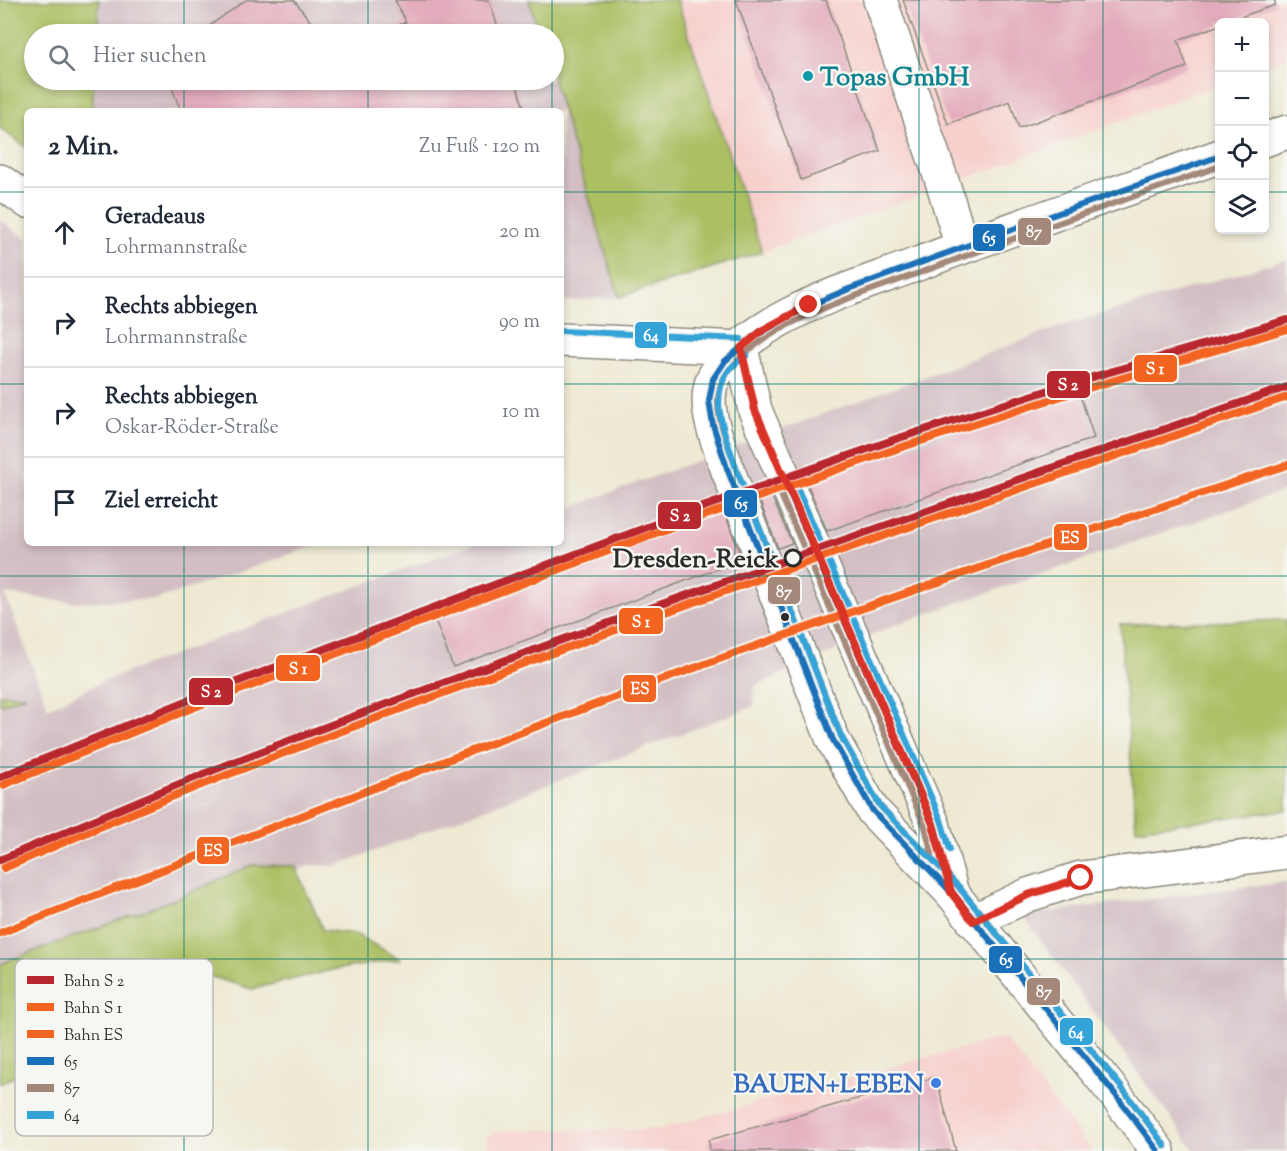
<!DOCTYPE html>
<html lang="de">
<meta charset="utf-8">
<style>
:root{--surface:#fff;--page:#f6f6f7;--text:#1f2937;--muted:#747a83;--line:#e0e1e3}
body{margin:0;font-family:"Sorts Mill Goudy",serif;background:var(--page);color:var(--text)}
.controls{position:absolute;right:18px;top:18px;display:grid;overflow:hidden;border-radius:9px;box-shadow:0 3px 9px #0003}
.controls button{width:54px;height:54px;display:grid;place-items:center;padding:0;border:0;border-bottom:2px solid var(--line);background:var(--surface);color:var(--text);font:30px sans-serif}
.stop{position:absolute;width:18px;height:18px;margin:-14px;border:4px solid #d93025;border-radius:50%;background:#fff}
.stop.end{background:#d93025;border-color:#fff;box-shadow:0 2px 6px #0008}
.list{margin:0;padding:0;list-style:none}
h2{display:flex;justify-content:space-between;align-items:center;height:78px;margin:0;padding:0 24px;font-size:26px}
h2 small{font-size:20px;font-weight:400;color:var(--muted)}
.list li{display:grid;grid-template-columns:39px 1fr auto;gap:18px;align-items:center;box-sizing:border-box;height:90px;padding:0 24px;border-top:2px solid var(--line)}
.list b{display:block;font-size:22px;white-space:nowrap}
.list p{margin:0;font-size:20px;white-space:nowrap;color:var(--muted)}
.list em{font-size:20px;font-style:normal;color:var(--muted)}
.icon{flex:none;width:33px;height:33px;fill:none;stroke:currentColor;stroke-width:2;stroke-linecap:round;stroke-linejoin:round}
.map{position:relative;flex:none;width:1287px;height:1151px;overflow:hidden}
.search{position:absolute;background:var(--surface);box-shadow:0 3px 9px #0003;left:24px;top:24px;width:540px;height:66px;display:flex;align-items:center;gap:15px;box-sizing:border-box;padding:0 21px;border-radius:33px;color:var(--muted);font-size:22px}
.panel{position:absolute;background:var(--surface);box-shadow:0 3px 9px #0003;left:24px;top:108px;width:540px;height:438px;border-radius:9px}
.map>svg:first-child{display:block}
.built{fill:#f7d0cd}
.industrial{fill:#d2bec3}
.green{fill:#abbf64;stroke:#6b7548;stroke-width:1.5}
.building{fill:#e3acbc}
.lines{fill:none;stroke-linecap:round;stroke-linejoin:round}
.minor-casing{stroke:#8c8a7e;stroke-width:36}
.minor{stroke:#fff;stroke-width:33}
.bus-1-casing{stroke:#f6f6f2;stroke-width:10}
.bus-2-casing{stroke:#f6f6f2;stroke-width:10}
.bus-3-casing{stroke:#f6f6f2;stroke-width:10}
.bus-1{stroke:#1a70b8;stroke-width:6}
.bus-2{stroke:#a4897a;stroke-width:6}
.bus-3{stroke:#34a3d8;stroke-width:6}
.rail-1-casing{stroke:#f6f6f2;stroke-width:12}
.rail-2-casing{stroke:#f6f6f2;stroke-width:12}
.rail-3-casing{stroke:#f6f6f2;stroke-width:12}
.rail-1{stroke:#b8282e;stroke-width:8}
.rail-2{stroke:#f36421;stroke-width:8}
.rail-3{stroke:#f26522;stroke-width:8}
.route{stroke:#d93025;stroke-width:8}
.grid{fill:none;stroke:#0f766e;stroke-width:1.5;stroke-opacity:0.55}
.culture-dot{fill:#0f9aa8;stroke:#f6f6f2;stroke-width:2}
.stop-dot{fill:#f6f6f2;stroke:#2b2b2b;stroke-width:3}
.bus-dot{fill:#2b2b2b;stroke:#f6f6f2;stroke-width:2}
.shop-dot{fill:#3f7fe0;stroke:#f6f6f2;stroke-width:2}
.labels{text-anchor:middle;stroke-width:5;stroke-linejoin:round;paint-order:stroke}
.culture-label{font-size:26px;font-weight:bold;fill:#0d838f;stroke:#f6f6f2;text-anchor:start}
.stop-label{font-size:26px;font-weight:bold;fill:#2b2b2b;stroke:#f6f6f2;text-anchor:end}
.shop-label{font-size:26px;font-weight:bold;fill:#366cbe;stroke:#f6f6f2;text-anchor:end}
.key{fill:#f6f6f2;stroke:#b9b9b6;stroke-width:1.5}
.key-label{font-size:16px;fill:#2b2b2b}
.line-badge{stroke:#f6f6f2;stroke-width:2}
.badge-label{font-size:16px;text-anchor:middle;font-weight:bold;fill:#fff}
</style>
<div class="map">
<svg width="1287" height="1151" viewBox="0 0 1287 1151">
<rect width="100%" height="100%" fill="#f6f6f2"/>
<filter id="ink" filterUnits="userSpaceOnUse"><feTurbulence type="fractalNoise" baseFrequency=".0167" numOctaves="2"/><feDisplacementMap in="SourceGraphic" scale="12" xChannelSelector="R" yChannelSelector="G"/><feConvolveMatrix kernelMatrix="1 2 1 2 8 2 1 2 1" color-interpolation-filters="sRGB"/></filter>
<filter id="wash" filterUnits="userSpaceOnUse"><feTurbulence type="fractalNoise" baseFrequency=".008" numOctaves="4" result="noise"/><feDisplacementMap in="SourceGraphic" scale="24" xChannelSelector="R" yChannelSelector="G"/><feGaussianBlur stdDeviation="1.35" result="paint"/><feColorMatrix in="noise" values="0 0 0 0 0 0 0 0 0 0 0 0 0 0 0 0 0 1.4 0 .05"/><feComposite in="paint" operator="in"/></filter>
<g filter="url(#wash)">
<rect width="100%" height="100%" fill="#eee9d2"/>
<g class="built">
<path d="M677,0H1287V58L1265,67L1264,22H1220L1219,84L944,187L762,252Z"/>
<path d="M1004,1037L1092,1151H490L486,1136L509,1130L659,1129Z"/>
</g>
<g class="industrial">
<path d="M99,0H529L539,34H97Z"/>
<path d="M94,80H553L619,297L561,302V111H92Z"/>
<path d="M0,220L27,239V543H321L252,568L157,599L70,602L5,594L48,708L106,680L475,543H561V511L1062,326L1287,259V490L902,622L755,686L754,706L335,866L311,865L165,920L0,987Z"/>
<path d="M1287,882V1151H1195L1022,915Z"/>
</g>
<g class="green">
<path d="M0,0H99L97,34H34V80H94L92,111H27V148L0,128Z"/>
<path d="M529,0H677L762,252L619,297L553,80L554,34H539Z"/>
<path d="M1287,620V810L1136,829L1120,624Z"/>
<path d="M0,694L26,695L0,705Z"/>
<path d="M252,865L295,866L323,930L355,934L400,959L332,970L252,989L199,973L124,1002L48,1059L0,1084V964L178,898Z"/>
</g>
<g id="blocks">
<g class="building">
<path d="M246,0H294L320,34H198Z"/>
<path d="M395,0H489L500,34H376L406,22Z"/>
<path d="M736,0H826L880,151L801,180Z"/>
<path d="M903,0H1275V5L1226,22H1220V25L1178,40L1187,67L1019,128L1010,101L948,124Z"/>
<path d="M169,80H515L525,111H181Z"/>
<path d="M1079,392L1094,438L827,531L807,483Z"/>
<path d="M771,495L792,543L778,548L759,499Z"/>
<path d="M724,511L742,560L453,667L435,620Z"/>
<path d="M936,1077L956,1151H710L709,1140Z"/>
</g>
</g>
</g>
<g filter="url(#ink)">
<use href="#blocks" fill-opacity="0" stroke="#8c8a7e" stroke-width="1.5"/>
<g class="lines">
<defs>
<g id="minor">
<path d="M880,0L944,187L962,247"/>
<path d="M1264,140L1287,132"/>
<path d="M0,181L27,201"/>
<path d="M561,340L741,348"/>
<path d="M741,348L755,410L933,824L951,890"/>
<path d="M973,921L1028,895L1081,878L1287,852"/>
<path d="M1158,1151L1115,1094L951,892L873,811L833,740L728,471C719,443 701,407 713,379C723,355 762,329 785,317C826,295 872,281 915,265C1016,226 1118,193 1220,156"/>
</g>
</defs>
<use href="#minor" class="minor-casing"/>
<use href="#minor" class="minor"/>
<defs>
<g id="bus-1">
<path d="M786,484L933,824L941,852"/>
<path d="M1158,1151L1115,1094L951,892L873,811L833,740L728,471L713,425L709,401L713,379L725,361L755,336L801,309L849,289L991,237L1220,156"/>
</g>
<g id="bus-2">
<path d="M778,488L925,827L932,854"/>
<path d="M1165,1146L1122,1088L958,886L880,806L841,736L736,468C728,442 709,407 723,380C735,356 765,338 788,325C830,303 875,289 919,273C1019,236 1119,202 1220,166"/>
</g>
<g id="bus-3">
<path d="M561,331L741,339"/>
<path d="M747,355C741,360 734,364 729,370C707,399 727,438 736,468L841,736L880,806L958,886L1122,1088L1165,1146"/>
<path d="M794,480L941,820L950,850"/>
</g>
</defs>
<use href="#bus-1" class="bus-1-casing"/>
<use href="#bus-2" class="bus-2-casing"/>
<use href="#bus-3" class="bus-3-casing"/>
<use href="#bus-1" class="bus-1"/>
<use href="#bus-2" class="bus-2"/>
<use href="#bus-3" class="bus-3"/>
<defs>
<g id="rail-1">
<path d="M0,777L189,700L666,520L896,439L1062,386L1287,320"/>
<path d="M0,860C76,828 152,794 229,764C578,629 933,509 1287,387"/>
</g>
<g id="rail-2">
<path d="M3,785L192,708L669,528L899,448L1065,395L1287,329"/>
<path d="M4,868C79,836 155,802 232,773C580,638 934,518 1287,397"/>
</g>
<path id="rail-3" d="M0,933C244,838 487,743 733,654C917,588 1102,526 1287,465"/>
</defs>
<use href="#rail-1" class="rail-1-casing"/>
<use href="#rail-2" class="rail-2-casing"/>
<use href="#rail-3" class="rail-3-casing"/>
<use href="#rail-1" class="rail-1"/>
<use href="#rail-2" class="rail-2"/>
<use href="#rail-3" class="rail-3"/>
</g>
</g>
<g class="lines" filter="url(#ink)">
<path class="route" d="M809,305L763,330L741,348L755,410L933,824L951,892L973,921L1028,895L1081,878"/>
</g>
<path class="grid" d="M184,0V34M368,0V34M552,0V34M735,0V1151M919,0V1151M1103,0V1151M184,80V111M368,80V111M552,80V111M0,192H27M561,192H1220M1264,192H1287M0,384H27M561,384H1287M184,543V1151M368,543V1151M552,543V1151M0,576H1287M0,767H1287M0,959H1287"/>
<circle class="culture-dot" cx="808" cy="76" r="6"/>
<circle class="stop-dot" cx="793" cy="558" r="8"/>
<circle class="bus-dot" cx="785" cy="617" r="5"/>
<circle class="shop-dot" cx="936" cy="1083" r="6"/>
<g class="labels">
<g class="culture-label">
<text x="820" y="85">Topas GmbH</text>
</g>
<g class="stop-label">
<text x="779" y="567">Dresden-Reick</text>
</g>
<g class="shop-label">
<text x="924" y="1092">BAUEN+LEBEN</text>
</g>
</g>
<rect x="15" y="959" width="198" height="177" rx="9" class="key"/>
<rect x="27" y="976" width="27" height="8" fill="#b8282e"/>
<rect x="27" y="1003" width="27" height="8" fill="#f36421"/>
<rect x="27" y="1030" width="27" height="8" fill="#f26522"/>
<rect x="27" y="1057" width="27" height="8" fill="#1a70b8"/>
<rect x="27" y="1084" width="27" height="8" fill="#a4897a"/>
<rect x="27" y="1111" width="27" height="8" fill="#34a3d8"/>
<g class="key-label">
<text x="64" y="986">Bahn S 2</text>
<text x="64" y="1013">Bahn S 1</text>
<text x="64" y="1040">Bahn ES</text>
<text x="64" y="1067">65</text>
<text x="64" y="1094">87</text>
<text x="64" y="1121">64</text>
</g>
<g class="line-badge">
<rect x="1017" y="217" width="35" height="29" rx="6" fill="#a4897a"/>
<rect x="972" y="223" width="34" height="29" rx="6" fill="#1a70b8"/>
<rect x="634" y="321" width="34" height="28" rx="6" fill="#34a3d8"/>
<rect x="1133" y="354" width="45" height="29" rx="6" fill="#f36421"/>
<rect x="1046" y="370" width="45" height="29" rx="6" fill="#b8282e"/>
<rect x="723" y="489" width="35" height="29" rx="6" fill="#1a70b8"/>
<rect x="657" y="501" width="45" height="29" rx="6" fill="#b8282e"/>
<rect x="1053" y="523" width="35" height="28" rx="6" fill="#f26522"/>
<rect x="767" y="576" width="34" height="29" rx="6" fill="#a4897a"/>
<rect x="618" y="607" width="46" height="28" rx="6" fill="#f36421"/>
<rect x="275" y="654" width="46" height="28" rx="6" fill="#f36421"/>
<rect x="622" y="674" width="35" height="29" rx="6" fill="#f26522"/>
<rect x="188" y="677" width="46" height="29" rx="6" fill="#b8282e"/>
<rect x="196" y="836" width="34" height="29" rx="6" fill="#f26522"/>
<rect x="988" y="945" width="35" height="29" rx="6" fill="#1a70b8"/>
<rect x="1026" y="977" width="35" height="29" rx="6" fill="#a4897a"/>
<rect x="1059" y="1017" width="35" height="29" rx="6" fill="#34a3d8"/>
</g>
<g class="badge-label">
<text x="1034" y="237">87</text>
<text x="989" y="243">65</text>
<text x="651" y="341">64</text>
<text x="1155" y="374">S 1</text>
<text x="1068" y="390">S 2</text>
<text x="741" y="509">65</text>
<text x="680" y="521">S 2</text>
<text x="1070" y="543">ES</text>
<text x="784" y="597">87</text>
<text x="641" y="627">S 1</text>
<text x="298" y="674">S 1</text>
<text x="640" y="694">ES</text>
<text x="211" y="697">S 2</text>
<text x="213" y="856">ES</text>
<text x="1006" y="965">65</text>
<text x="1044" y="997">87</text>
<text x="1076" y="1038">64</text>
</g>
</svg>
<div class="controls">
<button>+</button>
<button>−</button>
<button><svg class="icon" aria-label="locate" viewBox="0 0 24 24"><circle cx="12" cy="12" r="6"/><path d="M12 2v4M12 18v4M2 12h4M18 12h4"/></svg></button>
<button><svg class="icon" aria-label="layers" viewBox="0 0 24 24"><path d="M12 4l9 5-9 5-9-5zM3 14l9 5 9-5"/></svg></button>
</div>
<div class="stop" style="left:1081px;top:878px"></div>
<div class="stop end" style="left:809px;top:305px"></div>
<div class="search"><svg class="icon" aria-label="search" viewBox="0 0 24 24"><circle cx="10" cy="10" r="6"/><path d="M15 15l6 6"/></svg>Hier suchen</div>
<section class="panel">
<h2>2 Min.<small>Zu Fuß · 120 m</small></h2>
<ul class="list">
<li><svg class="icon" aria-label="ahead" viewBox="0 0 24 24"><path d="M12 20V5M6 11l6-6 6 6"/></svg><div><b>Geradeaus</b><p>Lohrmannstraße</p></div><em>20 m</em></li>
<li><svg class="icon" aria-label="right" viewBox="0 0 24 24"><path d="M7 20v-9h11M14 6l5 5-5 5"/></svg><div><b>Rechts abbiegen</b><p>Lohrmannstraße</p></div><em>90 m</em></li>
<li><svg class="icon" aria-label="right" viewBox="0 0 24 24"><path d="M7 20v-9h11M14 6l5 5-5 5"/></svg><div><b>Rechts abbiegen</b><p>Oskar-Röder-Straße</p></div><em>10 m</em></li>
<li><svg class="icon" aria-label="arrive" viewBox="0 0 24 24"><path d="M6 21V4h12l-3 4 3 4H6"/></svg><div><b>Ziel erreicht</b></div></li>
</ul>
</section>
</div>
